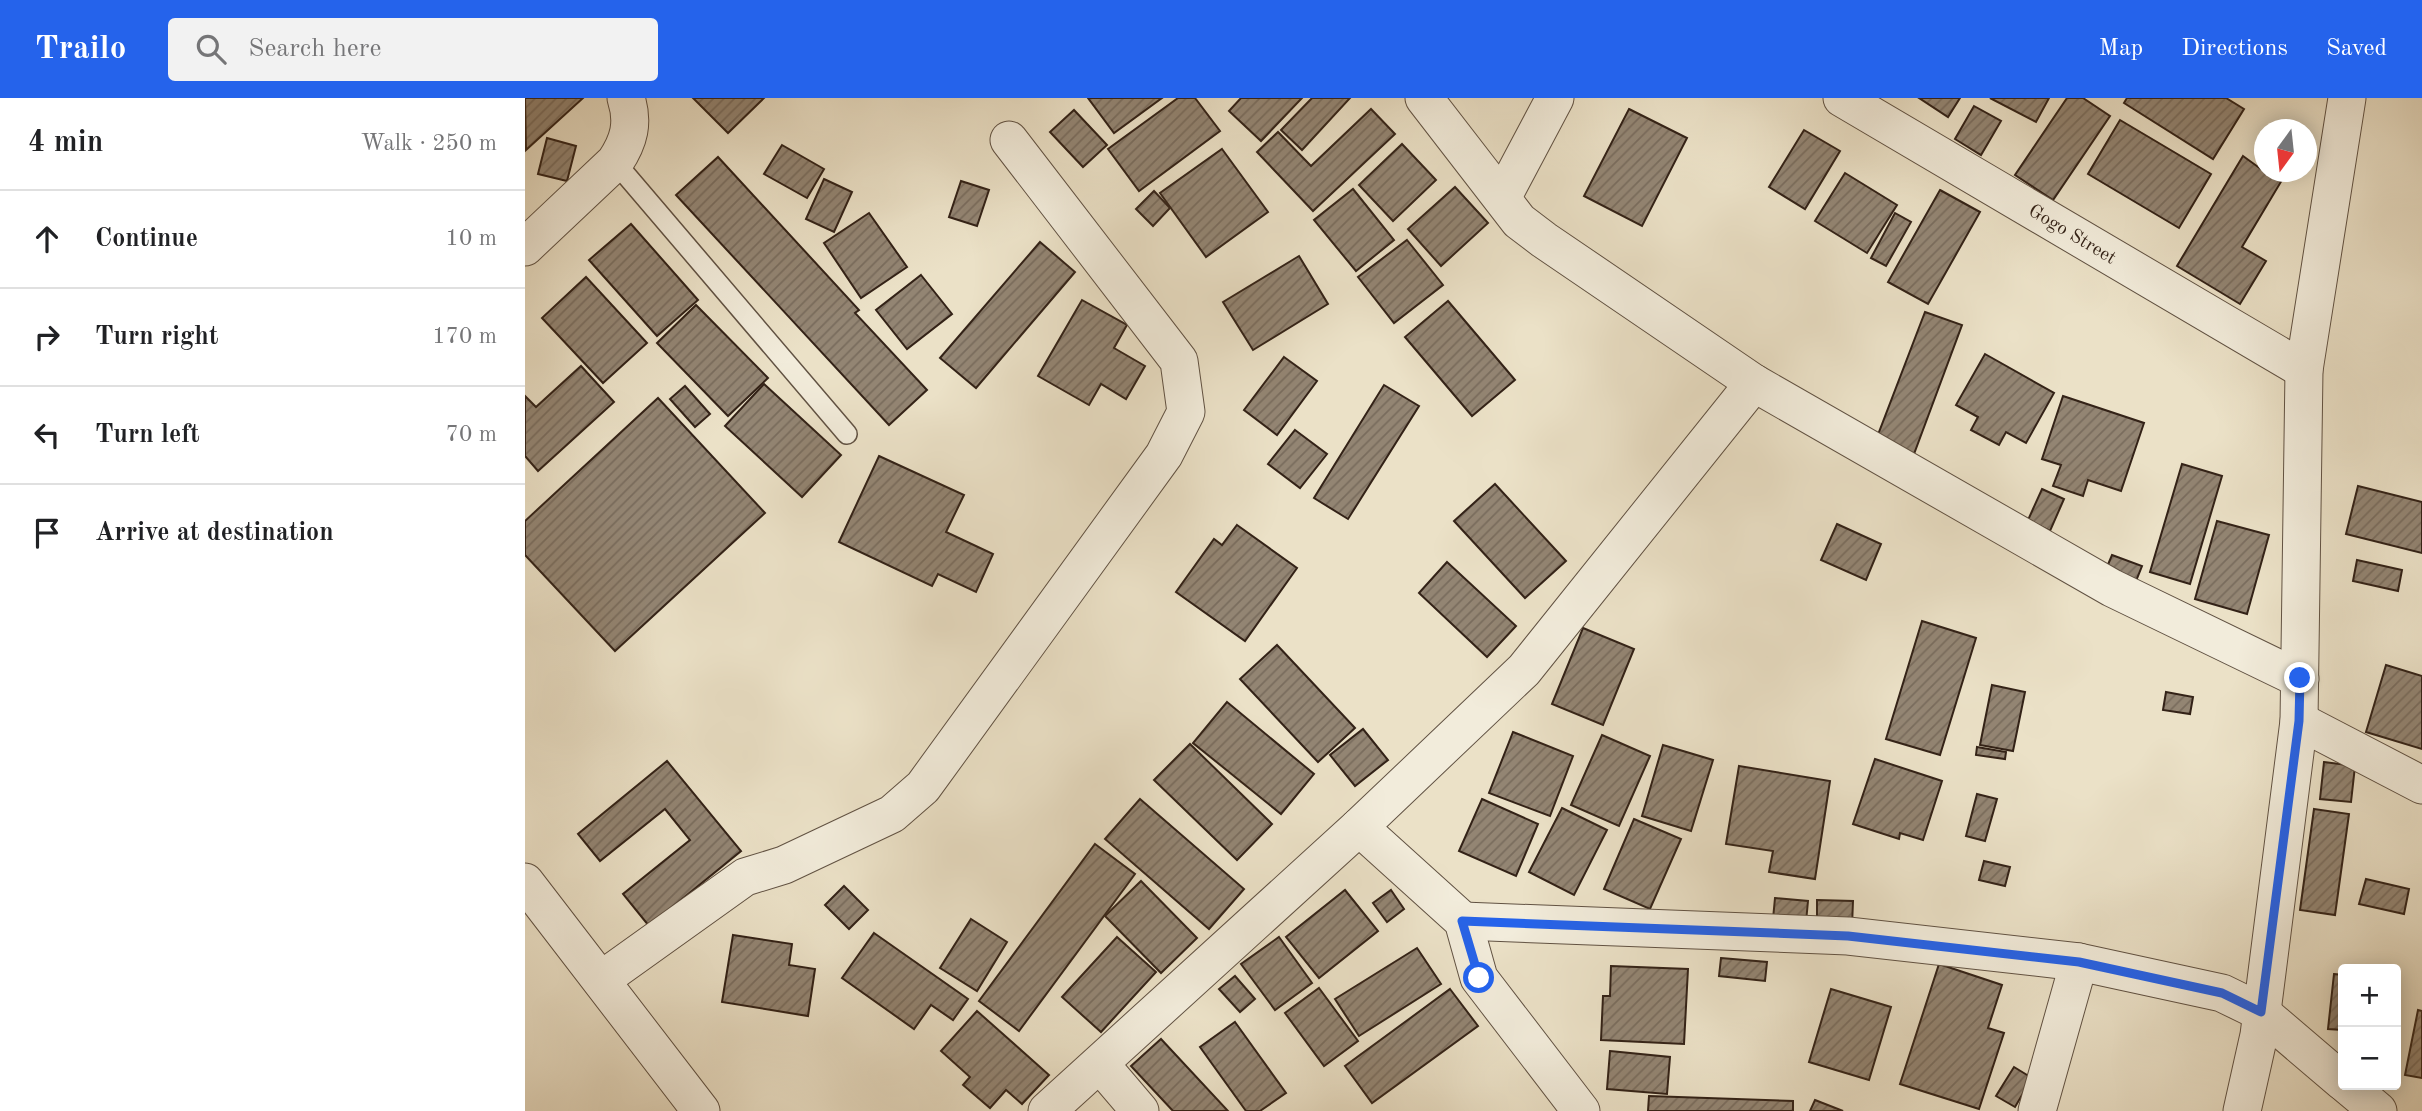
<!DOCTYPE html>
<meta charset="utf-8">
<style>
:root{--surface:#fff;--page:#f2f2f2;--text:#202124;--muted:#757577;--line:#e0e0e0;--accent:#2563eb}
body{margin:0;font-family:"Old Standard TT",serif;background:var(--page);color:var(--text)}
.controls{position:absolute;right:21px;bottom:21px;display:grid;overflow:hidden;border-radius:7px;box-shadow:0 4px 18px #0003}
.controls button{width:63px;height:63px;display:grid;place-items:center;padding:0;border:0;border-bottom:2px solid var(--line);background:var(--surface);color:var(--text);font:35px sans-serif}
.compass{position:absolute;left:1729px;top:21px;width:63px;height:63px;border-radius:50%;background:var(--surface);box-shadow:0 4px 18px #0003;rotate:195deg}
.stop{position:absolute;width:21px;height:21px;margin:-16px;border:5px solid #2563eb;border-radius:50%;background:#fff}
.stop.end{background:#2563eb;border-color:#fff;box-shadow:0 2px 7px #0008}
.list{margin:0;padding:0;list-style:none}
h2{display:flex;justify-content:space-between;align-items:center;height:91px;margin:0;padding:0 28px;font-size:30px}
h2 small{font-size:23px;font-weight:400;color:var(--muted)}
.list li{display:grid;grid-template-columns:46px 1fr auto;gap:21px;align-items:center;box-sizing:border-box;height:98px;padding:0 28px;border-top:2px solid var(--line)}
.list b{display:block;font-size:26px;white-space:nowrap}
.list em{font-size:23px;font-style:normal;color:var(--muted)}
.icon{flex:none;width:38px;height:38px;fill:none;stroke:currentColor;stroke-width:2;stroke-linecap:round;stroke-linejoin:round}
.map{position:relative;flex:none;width:1897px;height:1013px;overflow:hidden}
header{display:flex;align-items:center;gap:42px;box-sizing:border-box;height:98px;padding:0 35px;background:var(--accent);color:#fff}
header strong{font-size:33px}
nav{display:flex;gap:38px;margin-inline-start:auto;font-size:24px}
.search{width:490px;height:63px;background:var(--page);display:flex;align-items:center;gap:18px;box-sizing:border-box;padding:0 24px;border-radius:7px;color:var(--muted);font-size:26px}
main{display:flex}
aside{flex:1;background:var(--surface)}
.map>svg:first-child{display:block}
.building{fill:url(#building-hatch);stroke:#332217;stroke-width:2}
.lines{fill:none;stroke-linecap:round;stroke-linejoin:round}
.lane-casing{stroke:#615243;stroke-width:22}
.street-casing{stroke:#615243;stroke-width:39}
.lane{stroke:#f2ecdb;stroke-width:19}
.street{stroke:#f2ecdb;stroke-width:37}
.route{stroke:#2563eb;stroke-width:9}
.labels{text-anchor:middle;stroke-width:7;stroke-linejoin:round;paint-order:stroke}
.street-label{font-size:19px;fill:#332217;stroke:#f2ecdb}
</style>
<header>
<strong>Trailo</strong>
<div class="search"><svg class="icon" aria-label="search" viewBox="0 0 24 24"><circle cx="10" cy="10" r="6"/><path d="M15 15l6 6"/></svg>Search here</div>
<nav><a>Map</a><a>Directions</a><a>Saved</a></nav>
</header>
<main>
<aside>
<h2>4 min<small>Walk · 250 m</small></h2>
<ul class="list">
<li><svg class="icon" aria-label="ahead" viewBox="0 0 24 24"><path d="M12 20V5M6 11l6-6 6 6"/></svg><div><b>Continue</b></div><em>10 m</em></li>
<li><svg class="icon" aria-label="right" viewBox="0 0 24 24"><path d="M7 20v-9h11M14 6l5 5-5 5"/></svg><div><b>Turn right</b></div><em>170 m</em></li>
<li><svg class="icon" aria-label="left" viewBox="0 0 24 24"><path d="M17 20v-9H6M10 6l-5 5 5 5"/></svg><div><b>Turn left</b></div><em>70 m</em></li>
<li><svg class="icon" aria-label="arrive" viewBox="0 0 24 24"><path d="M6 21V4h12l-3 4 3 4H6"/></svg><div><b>Arrive at destination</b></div></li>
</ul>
</aside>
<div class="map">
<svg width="1897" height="1013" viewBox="0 0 1897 1013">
<defs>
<pattern id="building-hatch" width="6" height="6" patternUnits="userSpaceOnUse" patternTransform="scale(1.75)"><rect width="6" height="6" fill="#938573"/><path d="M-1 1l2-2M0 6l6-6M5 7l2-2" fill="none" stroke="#796c5d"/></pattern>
</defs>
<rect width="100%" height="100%" fill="#ebe1c7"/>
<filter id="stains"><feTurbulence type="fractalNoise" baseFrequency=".00286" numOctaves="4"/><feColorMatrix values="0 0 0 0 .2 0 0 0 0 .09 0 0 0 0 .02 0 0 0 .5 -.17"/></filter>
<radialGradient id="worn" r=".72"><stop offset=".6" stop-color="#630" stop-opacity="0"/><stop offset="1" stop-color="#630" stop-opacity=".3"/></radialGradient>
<g class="building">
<path d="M0,0H58L1,52Z"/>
<path d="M168,0H239L203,35Z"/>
<path d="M563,0H637L589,35Z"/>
<path d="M653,0H670L695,33L614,93L583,51Z"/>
<path d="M716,0H777L736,43L704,13Z"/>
<path d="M787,0H825L777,52L756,32Z"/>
<path d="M1394,0H1435L1423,19Z"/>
<path d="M1465,0H1524L1511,24Z"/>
<path d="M1542,0H1558L1585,18L1528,102L1490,77Z"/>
<path d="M1602,0H1701L1719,11L1688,61L1599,5Z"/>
<path d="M1449,8L1476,23L1456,57L1430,41Z"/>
<path d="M846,11L870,36L788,113L732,54L753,34L786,68Z"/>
<path d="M1104,11L1162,40L1117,128L1059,98Z"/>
<path d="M549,12L582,47L558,69L525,34Z"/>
<path d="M1595,22L1686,76L1654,130L1563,76Z"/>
<path d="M1279,32L1315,53L1280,111L1244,89Z"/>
<path d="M22,40L51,48L42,83L13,76Z"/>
<path d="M877,46L911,82L868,123L834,87Z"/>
<path d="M257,47L299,71L282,100L239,76Z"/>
<path d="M697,51L743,114L681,159L635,95Z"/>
<path d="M1718,58L1740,74L1757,82L1717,149L1741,163L1715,206L1652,168Z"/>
<path d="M193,59L334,212L330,215L402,292L364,327L151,97Z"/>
<path d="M1320,75L1372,107L1342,155L1290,123Z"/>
<path d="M299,81L327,94L309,134L281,121Z"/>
<path d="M436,83L464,92L452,128L424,119Z"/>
<path d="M930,89L963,125L916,168L883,131Z"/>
<path d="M828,91L869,142L831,173L789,122Z"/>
<path d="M1415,92L1455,114L1403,206L1363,184Z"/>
<path d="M629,93L645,110L628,128L611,111Z"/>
<path d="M344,115L382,169L336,200L299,145Z"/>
<path d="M1370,115L1386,124L1361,168L1346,160Z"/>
<path d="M106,126L173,202L132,238L64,162Z"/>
<path d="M882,142L918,187L869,225L833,179Z"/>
<path d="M515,144L550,174L451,290L415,260Z"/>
<path d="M774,158L803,206L728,252L698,204Z"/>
<path d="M396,177L427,216L382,251L351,212Z"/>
<path d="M61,179L122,245L78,285L17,220Z"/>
<path d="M557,202L602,227L589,250L620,268L601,301L576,286L564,307L513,278Z"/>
<path d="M923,203L990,282L947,318L880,239Z"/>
<path d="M171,207L243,280L203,318L132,245Z"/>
<path d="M1400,214L1437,227L1389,356L1351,342Z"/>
<path d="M1460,256L1529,295L1501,345L1481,334L1474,347L1446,332L1453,319L1431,307Z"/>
<path d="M759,259L792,283L752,337L719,312Z"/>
<path d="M56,268L89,304L13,373L0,358V298L11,309Z"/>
<path d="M239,286L316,357L277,399L200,328Z"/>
<path d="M859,287L894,308L823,421L789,400Z"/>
<path d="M160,288L185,316L170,329L145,301Z"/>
<path d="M1538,298L1619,325L1596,393L1563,382L1558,398L1528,388L1536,367L1517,361Z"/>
<path d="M133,300L240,415L90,553L0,457V423Z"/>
<path d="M770,332L802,356L775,390L743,366Z"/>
<path d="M354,358L439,397L421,434L468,456L451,494L413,476L407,488L314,444Z"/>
<path d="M1657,366L1697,378L1665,486L1625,474Z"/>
<path d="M970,386L1041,463L1000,500L929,423Z"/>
<path d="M1833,388L1897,404V455L1821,436Z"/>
<path d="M1517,391L1539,401L1525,433L1503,422Z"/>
<path d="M1692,423L1744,437L1722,516L1670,501Z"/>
<path d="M1312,426L1356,446L1341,482L1296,462Z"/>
<path d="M712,427L772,470L720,543L651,494L689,441L697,447Z"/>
<path d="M1587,457L1617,468L1609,488L1579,476Z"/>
<path d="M1832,462L1877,472L1873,493L1828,483Z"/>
<path d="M922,464L991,528L962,559L894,495Z"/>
<path d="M1397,523L1451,540L1415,657L1361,641Z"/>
<path d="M1058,530L1109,551L1078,627L1027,606Z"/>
<path d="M752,547L830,630L793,664L715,581Z"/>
<path d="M1861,567L1897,578V651L1841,634Z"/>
<path d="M1467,587L1500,594L1488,653L1455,647Z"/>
<path d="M1641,594L1668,599L1665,616L1638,612Z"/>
<path d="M702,604L789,676L756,716L668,645Z"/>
<path d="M838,631L863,662L830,688L805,657Z"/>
<path d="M988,634L1048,658L1025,718L964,695Z"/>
<path d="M1077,637L1125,658L1094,728L1046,707Z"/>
<path d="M665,646L747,726L712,762L629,682Z"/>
<path d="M1138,647L1188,662L1166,733L1117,718Z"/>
<path d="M1452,649L1481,654L1480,661L1451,657Z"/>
<path d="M1350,661L1417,683L1398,742L1375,735L1374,741L1328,726Z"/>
<path d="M142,663L216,753L124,828L98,796L165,742L140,711L75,763L53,736Z"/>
<path d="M1799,664L1830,668L1826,704L1795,701Z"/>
<path d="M1214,668L1305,683L1290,781L1244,774L1248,753L1201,746Z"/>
<path d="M1452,696L1472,701L1460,743L1441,738Z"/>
<path d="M615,701L719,791L684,831L580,741Z"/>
<path d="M957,701L1013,726L991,778L934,753Z"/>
<path d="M1037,710L1082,732L1049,797L1004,774Z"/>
<path d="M1789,711L1824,716L1810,817L1775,812Z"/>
<path d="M1109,721L1156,741L1125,811L1079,791Z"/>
<path d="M570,746L610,776L494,933L454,903Z"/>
<path d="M1459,763L1485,769L1480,788L1454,782Z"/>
<path d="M1841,781L1884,791L1879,816L1834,806Z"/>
<path d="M616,783L672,840L636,875L580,818Z"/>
<path d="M319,788L343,812L324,831L300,807Z"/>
<path d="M820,792L853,833L794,880L761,839Z"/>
<path d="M866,792L879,811L862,824L848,805Z"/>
<path d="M1250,800L1283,803L1281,824L1248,821Z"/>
<path d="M1292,802L1328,803L1327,828L1292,826Z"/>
<path d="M446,821L482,844L452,893L415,870Z"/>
<path d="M349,835L443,901L428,922L406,907L389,931L317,880Z"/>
<path d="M208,837L267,846L264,867L290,871L283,918L197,904Z"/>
<path d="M592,839L631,874L576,934L537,899Z"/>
<path d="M754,839L787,885L750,912L716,866Z"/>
<path d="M892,850L916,886L834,938L810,901Z"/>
<path d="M1196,860L1242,864L1240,883L1194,878Z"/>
<path d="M1414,866L1477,887L1463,930L1479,935L1454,1011L1375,986Z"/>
<path d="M1086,868L1163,871L1159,946L1076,942L1078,898H1085Z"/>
<path d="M1809,876L1818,877V955H1815L1818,932L1803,931Z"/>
<path d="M710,878L730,901L715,914L694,891Z"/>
<path d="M794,890L833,943L799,968L760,915Z"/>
<path d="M925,891L953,928L847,1005L820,968Z"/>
<path d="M1306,891L1366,909L1344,982L1284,964Z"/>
<path d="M1893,912L1897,913V980L1880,977Z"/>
<path d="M452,913L524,977L497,1006L481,992L465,1010L438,987L445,979L416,953Z"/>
<path d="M710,924L761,995L735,1013H721L675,949Z"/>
<path d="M636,941L703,1013H648L606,968Z"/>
<path d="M1085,953L1145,959L1142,996L1082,991Z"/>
<path d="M1489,969L1507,980L1490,1009L1471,998Z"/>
<path d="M1124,998L1268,1003V1013H1123Z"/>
<path d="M1290,1002L1318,1013H1285Z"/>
</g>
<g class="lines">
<defs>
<path id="lane" d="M90,64L322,336"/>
<g id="street">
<path d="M899,0L994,123L1019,142L1229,285L1587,490L1775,581"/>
<path d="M1317,0L1779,272"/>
<path d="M977,100L1030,0"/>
<path d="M0,149L90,64C104,43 109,25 101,0"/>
<path d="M1774,623L1897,687"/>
<path d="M834,729L938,823L954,880L1056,1013"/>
<path d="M0,784L176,1013"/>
<path d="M938,823L1323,838L1554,864L1697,895L1736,914L1818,984"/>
<path d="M76,882L220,779L259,767L367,716L398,689L639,357L661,314L654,263L484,42"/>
<path d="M575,966L615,1013"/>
<path d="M1822,987L1853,1013"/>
<path d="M522,1013L834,729L999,572L1229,285"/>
<path d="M1512,1013L1554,864"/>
<path d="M1717,1013L1734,937L1774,623L1779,272L1822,0"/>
</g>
</defs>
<use href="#lane" class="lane-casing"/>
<use href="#street" class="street-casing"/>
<use href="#lane" class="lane"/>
<use href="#street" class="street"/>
</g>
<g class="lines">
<path class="route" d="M954,880L937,823L1323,838L1554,864L1697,895L1736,914L1774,623L1775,580"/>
</g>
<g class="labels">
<g class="street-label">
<text transform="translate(1548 135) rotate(31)" y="7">Gogo Street</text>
</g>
</g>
<rect width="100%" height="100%" filter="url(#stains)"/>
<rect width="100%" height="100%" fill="url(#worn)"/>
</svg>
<div class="controls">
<button>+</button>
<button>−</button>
</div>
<svg class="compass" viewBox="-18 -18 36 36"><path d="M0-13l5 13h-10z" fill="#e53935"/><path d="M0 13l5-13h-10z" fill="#757577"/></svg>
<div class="stop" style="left:954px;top:880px"></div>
<div class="stop end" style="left:1775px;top:580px"></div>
</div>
</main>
